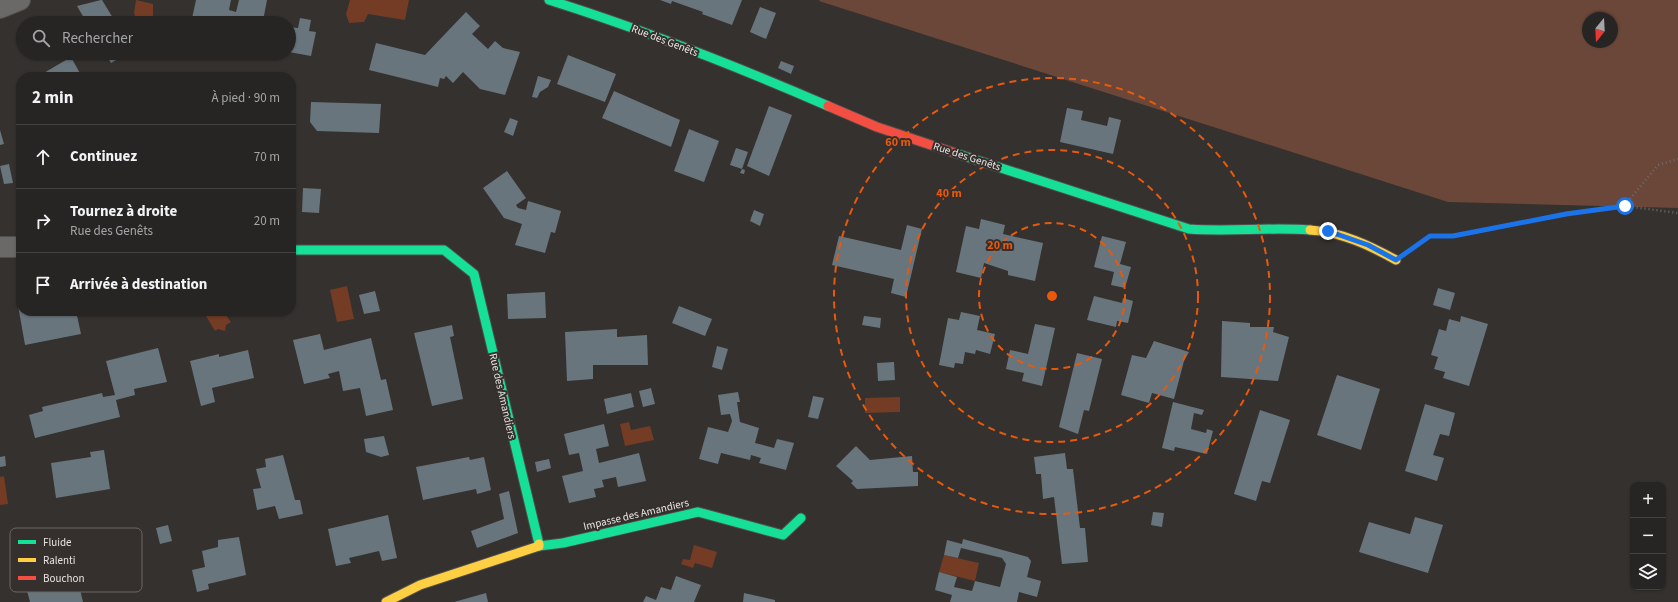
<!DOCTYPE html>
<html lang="fr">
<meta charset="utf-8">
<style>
:root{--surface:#272523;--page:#2f2d2b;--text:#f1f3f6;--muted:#a4a5a6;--line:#434241}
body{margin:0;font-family:"Source Sans 3",sans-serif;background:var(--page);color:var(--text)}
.controls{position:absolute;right:12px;bottom:12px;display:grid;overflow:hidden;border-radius:8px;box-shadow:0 1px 3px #0004}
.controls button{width:36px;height:36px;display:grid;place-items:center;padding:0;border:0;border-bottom:1px solid var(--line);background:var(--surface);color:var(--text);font:20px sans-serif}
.compass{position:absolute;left:1582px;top:12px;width:36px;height:36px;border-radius:50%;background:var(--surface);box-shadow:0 1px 3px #0004;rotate:198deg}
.stop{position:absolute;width:12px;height:12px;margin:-9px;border:3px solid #1a73e8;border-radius:50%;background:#fff}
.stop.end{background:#1a73e8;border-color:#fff;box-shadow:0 1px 4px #0008}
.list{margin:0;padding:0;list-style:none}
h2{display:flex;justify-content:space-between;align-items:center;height:52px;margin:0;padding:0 16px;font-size:17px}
h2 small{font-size:13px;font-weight:400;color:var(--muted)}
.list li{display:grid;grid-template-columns:26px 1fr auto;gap:12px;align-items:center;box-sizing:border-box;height:64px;padding:0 16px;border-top:1px solid var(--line)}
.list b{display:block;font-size:15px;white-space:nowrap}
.list p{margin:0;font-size:13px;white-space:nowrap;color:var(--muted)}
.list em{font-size:13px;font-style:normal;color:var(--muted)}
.icon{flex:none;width:22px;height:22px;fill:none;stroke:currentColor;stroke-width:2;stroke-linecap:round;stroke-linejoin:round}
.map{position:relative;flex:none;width:1678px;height:602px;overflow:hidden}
.search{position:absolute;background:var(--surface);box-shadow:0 1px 3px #0004;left:16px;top:16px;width:280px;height:44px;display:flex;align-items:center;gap:10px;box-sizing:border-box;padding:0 14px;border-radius:22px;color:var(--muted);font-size:15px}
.panel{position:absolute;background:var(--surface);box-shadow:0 1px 3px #0004;left:16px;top:72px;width:280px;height:244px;border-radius:16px}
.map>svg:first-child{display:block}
.green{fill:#6a4739;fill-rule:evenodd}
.water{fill:#743c25}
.building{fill:#69757d}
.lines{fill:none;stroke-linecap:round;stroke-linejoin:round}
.street-casing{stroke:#504e4d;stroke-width:22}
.fast-casing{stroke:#504e4d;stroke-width:11}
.slow-casing{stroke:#504e4d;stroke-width:11}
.jam-casing{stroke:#504e4d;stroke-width:11}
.path{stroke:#6d6c6b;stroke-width:2.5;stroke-dasharray:1 3;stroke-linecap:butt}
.street{stroke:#6b6968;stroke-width:20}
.fast{stroke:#16e098;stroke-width:9}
.slow{stroke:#ffcf43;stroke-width:9}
.jam{stroke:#f24e42;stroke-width:9}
.route{stroke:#1a73e8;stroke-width:5}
.ring{fill:none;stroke:#e8590c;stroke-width:2;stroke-dasharray:7 5}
.labels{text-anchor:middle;stroke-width:4;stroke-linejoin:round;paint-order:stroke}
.street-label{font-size:11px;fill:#e8e4e3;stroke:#35302e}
.key{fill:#35302e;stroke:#6b6664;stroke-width:1}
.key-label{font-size:11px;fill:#e8e4e3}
.centre{fill:#e8590c;stroke:#35302e;stroke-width:2}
.ring-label{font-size:12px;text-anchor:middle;font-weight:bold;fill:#e8590c;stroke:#35302e;stroke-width:4;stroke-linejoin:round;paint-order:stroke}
</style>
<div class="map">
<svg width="1678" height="602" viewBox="0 0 1678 602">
<rect width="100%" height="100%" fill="#34312f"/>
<path class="green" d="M820,0H1678V208L1448,202L819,1ZM1588,18H1612V42H1588Z"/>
<g class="water">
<path d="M136,0L153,4V23H137L134,13Z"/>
<path d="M350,0H409L405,20L368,14L364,22L349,23L346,14Z"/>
<path d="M347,286L354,319L337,322L330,290Z"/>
<path d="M203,311H223L231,322L226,325L225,331L218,329L215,331Z"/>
<path d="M900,397V412L865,413V398Z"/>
<path d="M629,422L631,430L650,426L654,440L625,446L620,424Z"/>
<path d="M4,476L8,504L0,505V477Z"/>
<path d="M694,545L717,552L712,568L695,563L693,568L681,564L683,559L690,560Z"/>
<path d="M944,555L979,563L975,581L939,572Z"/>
</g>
<g class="building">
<path d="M101,0H102L116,23H87L77,6Z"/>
<path d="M196,0H231L229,10L236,12L239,0H267L263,21L268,23H191Z"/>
<path d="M660,0H742L732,25L702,14L703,12L672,1L671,4Z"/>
<path d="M760,7L776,13L766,39L750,32Z"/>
<path d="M466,12L480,26L472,34L488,49L495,41L503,48L520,52L505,95L480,89L463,72L453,83L446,76L444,79L440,78L438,87L369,70L376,43L425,55Z"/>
<path d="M300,18L311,20L309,31L316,32L311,56L289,52V27L298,28Z"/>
<path d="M105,53H128L111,63Z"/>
<path d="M568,55L616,74L605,102L557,84Z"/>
<path d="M71,57L82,77H37Z"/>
<path d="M781,61L794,66L791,74L778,68Z"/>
<path d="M538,76L551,80L548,87L540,92L537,98L532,97Z"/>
<path d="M614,91L680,120L671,147L602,118Z"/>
<path d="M311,102L381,104L379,133L317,131L310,122Z"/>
<path d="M769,106L792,115L769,176L747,166Z"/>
<path d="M1067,108L1083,111L1081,120L1107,126L1109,117L1121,120L1113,154L1060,142Z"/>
<path d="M510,118L518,121L513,136L504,132Z"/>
<path d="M689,129L719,141L704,182L674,171Z"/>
<path d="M0,130L4,144L0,145Z"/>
<path d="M736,148L748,152L742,169L745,170L744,174L740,173L742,169L730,165Z"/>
<rect x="17" y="161" width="4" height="20"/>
<path d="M9,164L13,183L4,184L0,166Z"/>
<path d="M507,171L526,198L516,205L518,208L526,210L528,201L561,211L555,233L551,232L545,253L515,245L522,224L504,218L483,188Z"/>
<path d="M291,187H295V213L291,212Z"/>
<path d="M303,188L321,189L319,213L302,212Z"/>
<path d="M754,210L764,214L760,226L750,221Z"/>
<path d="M981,219L1005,225L1003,234L1043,243L1035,281L1008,275V271L984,263L981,278L956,272L966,226L979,229Z"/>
<path d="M907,225L922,229L906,297L891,293L894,279L832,265L839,236L901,250Z"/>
<path d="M1102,236L1126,242L1120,264L1131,267L1125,288L1111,285L1114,272L1094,267Z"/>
<path d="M1438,288L1455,293L1450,310L1433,305Z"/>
<path d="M375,291L380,311L364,314L359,295Z"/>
<path d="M545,292L546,318L508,319L507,294Z"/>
<path d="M21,293V311H76L81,334L25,345L16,294Z"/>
<path d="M1094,296L1122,303L1123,298L1133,301L1128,323L1117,321L1116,327L1087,320Z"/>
<path d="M679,306L712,319L705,336L672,323Z"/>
<path d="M961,312L980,316L977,330L995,334L990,354L976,350L975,354L965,352L963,364L955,363L954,368L939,365L948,318L959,320Z"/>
<path d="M864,316L881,318L880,328L862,325Z"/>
<path d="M1461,316L1488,324L1469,386L1443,378L1445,372L1434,369L1438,357L1431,355L1439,329L1446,331L1449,319L1460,322Z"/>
<path d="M1222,321L1250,323V327H1274L1273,332L1289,337L1278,381L1221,377Z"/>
<path d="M1035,324L1055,328L1042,386L1022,381L1024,373L1006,369L1010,350L1028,354Z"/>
<path d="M452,325L454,336L450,337L463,399L432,406L414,333Z"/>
<path d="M617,329V337L647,335L648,365H593V379L567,381L565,332Z"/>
<path d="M320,334L324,350L371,338L381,380L386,379L393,410L366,416L360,388L343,391L339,371L328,374L330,378L304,384L293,340Z"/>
<path d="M1154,341L1189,352L1184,361L1174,399L1152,393L1149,403L1121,395L1132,355L1146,358Z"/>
<path d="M717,346L728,349L722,370L712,367Z"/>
<path d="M158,348L167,382L134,389L135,395L116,400L120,417L35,438L29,415L43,411L42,407L102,393L103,397L115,395L106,361Z"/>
<path d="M248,350L254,378L212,388L215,402L201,406L190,361L219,354V357Z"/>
<path d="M1077,353L1102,359L1089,411L1084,410L1078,434L1059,427Z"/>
<path d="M894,362L895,380L878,381L877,363Z"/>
<path d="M1337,375L1380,389L1361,450L1317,435Z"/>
<path d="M651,388L655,404L643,407L639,391Z"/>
<path d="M738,392L740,402H737L740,422L759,428L755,443L774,448L777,439L794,443L786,470L759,463L761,458L751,455L750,460L721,453L718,464L699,459L708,427L728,432L732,421L730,414L721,415L718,395Z"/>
<path d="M631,393L634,407L607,414L604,399Z"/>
<path d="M813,396L824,398L818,419L808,417Z"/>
<path d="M1173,402L1204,410L1202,415L1194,413L1191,429L1206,433L1207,429L1213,431L1207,454L1175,447L1174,451L1162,448Z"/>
<path d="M1425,404L1455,413L1449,436L1440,434L1433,455L1444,458L1437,481L1405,471Z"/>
<path d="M1260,410L1290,420L1270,483L1262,481L1256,501L1234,494Z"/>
<path d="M604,424L609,446L596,449L599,463L639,453L646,481L618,487L616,477L602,480L604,487L594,489L596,497L569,503L562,476L583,471L579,453L569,455L564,434Z"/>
<path d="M384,436L389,455L381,457L366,452L364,439Z"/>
<path d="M856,446L870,460L912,456L913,472H918V486L857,489L851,483L853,481L836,466Z"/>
<path d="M104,450L110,489L56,498L51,463L91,457L90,452Z"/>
<path d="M1065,453L1067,469H1073L1080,528H1085L1088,562L1062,564L1054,497L1043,499L1041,474H1036L1034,457Z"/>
<path d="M283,455L295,500H300L303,514L279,519L275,506L257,510L253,489L261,488L256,469L266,467L265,459Z"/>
<path d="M5,456L6,466L0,467V457Z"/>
<path d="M469,457L470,460L484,457L491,490L477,494L476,489L423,500L416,467Z"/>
<path d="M549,459L551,468L537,472L535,462Z"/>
<path d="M509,491L518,533L477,548L471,531L504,519L499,494Z"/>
<path d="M1153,512L1164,513L1162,527L1151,525Z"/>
<path d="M388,515L397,558L382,561L379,551L349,558L351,563L336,566L328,529Z"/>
<path d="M1415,517L1443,525L1428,573L1359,552L1369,522L1410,534Z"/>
<path d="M168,525L172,541L160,544L156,528Z"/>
<path d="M239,537L246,575L208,584L209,589L197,592L192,570L205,567L202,551L218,547V540Z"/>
<path d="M963,539L1028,557L1031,561L1027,577L1041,581L1037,597L1019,592L1017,602H950L952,595L935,590L939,572L957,577L954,587L972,591L975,581L1000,587L1006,564L1002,558L961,548L958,558L944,555L947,540L962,544Z"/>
<path d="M44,574L47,590L64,586L62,580L77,577L83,602H30L24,579Z"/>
<path d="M676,576L701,585L694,602H643L646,596L656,600L661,587L671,590Z"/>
<path d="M486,593L488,602H454Z"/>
<path d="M744,593L775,600V602H743Z"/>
</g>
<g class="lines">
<defs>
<g id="street">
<path d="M0,8L20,0"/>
<path d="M0,247H21"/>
</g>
<g id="fast">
<path d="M549,0C644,30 736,66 828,106"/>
<path d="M955,153L1189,229C1229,232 1269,227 1310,230"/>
<path d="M291,250H444L474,274L539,544"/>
<path d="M539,546L563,543L698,512L783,535L801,518"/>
</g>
<g id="slow">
<path d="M1310,230C1341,232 1369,245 1396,260"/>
<path d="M386,602L420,585L539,546V544"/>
</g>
<path id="jam" d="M828,106L877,127L955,153"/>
</defs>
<use href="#street" class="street-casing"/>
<use href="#fast" class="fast-casing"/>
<use href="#slow" class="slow-casing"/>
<use href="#jam" class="jam-casing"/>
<g class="path">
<path d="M1625,205L1658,165L1678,159"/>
<path d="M1415,247L1430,236H1453L1566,214L1625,206L1678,213"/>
</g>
<use href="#street" class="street"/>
<use href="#fast" class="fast"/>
<use href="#slow" class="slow"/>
<use href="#jam" class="jam"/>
</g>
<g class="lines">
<path class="route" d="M1328,231L1368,245L1396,260L1430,236H1453L1566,214L1625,206"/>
</g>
<g class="ring">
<circle cx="1052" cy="296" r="73"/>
<circle cx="1052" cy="296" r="146"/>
<circle cx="1052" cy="296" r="218"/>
</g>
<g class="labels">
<g class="street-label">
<text transform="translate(665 40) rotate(21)" y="4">Rue des Genêts</text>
<text transform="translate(967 156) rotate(18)" y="4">Rue des Genêts</text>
<text transform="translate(503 396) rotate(77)" y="4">Rue des Amandiers</text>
<text transform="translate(636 514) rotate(-13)" y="4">Impasse des Amandiers</text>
</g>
</g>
<rect x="10" y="528" width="132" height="64" rx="6" class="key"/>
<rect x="18" y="540" width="18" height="4" fill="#16e098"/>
<rect x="18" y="558" width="18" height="4" fill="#ffcf43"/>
<rect x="18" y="576" width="18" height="4" fill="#f24e42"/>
<g class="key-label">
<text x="43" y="546">Fluide</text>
<text x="43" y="564">Ralenti</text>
<text x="43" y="582">Bouchon</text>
</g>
<circle cx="1052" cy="296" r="6" class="centre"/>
<g class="ring-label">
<text x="898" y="146">60 m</text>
<text x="949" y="197">40 m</text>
<text x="1000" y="249">20 m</text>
</g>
</svg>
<div class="controls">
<button>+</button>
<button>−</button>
<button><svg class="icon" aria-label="layers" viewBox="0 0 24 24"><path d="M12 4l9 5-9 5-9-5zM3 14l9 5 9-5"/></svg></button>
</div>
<svg class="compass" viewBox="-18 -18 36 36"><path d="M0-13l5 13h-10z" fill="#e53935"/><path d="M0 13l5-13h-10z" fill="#a4a5a6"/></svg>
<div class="stop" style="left:1625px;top:206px"></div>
<div class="stop end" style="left:1328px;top:231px"></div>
<div class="search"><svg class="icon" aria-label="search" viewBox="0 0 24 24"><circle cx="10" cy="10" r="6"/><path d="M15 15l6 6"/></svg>Rechercher</div>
<section class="panel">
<h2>2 min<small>À pied · 90 m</small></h2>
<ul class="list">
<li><svg class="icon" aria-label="ahead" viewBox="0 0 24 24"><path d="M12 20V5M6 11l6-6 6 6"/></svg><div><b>Continuez</b></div><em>70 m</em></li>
<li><svg class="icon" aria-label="right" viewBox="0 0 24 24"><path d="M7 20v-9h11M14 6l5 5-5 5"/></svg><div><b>Tournez à droite</b><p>Rue des Genêts</p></div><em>20 m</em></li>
<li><svg class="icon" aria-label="arrive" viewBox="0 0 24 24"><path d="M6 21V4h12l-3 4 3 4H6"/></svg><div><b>Arrivée à destination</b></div></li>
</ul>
</section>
</div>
